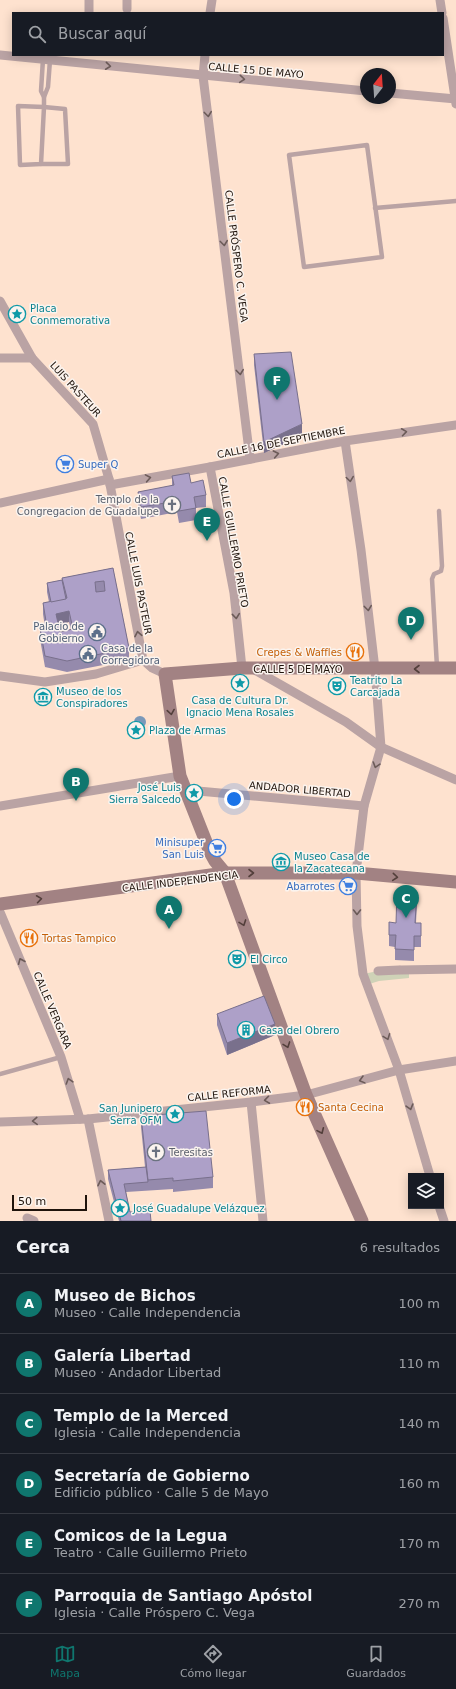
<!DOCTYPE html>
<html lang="es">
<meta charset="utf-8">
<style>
:root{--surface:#171b24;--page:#242831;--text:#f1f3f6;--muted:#9ea1a6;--line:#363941;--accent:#0f766e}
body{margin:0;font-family:"DejaVu Sans",sans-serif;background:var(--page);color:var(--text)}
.controls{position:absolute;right:12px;bottom:12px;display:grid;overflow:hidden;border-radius:0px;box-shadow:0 2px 10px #0003}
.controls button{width:36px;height:36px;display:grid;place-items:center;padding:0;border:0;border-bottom:1px solid var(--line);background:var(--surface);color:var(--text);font:20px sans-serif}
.compass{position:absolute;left:360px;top:68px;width:36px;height:36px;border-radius:50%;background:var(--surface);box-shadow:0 2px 10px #0003;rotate:17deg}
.scale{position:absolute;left:12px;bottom:10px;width:75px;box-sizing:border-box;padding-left:4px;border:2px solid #1f130b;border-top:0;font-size:11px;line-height:14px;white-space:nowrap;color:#1f130b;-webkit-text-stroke:3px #fbf4ef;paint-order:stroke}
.you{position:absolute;left:234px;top:799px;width:14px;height:14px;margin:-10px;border:3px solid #fff;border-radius:50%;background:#1a73e8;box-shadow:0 0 0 6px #1a73e833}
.badge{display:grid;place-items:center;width:26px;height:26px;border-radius:50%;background:var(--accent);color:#fff;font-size:13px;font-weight:700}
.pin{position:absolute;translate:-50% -33px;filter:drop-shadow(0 1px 2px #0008)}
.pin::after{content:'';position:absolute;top:21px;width:14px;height:12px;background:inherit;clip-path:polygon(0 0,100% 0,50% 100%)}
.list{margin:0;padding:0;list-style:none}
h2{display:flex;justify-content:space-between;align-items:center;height:52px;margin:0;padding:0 16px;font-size:17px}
h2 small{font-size:13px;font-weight:400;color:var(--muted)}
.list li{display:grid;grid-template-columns:26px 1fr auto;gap:12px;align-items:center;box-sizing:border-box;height:60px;padding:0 16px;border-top:1px solid var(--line)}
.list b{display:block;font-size:15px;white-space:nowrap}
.list p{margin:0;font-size:13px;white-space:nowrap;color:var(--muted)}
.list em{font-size:13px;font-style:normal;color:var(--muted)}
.icon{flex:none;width:22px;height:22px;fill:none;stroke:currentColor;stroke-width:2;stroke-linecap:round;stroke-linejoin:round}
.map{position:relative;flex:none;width:456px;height:1221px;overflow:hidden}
.search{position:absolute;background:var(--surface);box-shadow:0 2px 10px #0003;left:12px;right:12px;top:12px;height:44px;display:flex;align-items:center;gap:10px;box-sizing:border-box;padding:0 14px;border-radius:0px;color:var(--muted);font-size:15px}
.sheet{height:412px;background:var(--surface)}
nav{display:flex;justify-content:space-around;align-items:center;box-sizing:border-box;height:56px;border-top:1px solid var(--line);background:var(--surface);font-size:11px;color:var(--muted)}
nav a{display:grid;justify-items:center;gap:2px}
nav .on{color:var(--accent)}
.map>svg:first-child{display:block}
.green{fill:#cfd2b7}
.water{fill:#7a98b9}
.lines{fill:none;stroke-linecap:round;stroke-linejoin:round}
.lane{stroke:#baa3a4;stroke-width:4.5}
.street{stroke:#baa3a4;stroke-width:9}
.secondary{stroke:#a28283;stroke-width:13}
.wall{fill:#958aac;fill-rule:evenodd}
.shaded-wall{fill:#79708c}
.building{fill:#ada0c8;stroke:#79708c;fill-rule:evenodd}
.oneway{stroke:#6c5b58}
.oneway2{stroke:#533f3b}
.labels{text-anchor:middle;stroke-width:3;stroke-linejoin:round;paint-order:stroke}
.street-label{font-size:10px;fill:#1f130b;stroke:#fbf4ef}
.culture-label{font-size:10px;fill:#0d838f;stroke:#fbf4ef;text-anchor:start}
.shop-label{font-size:10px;fill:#366cbe;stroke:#fbf4ef;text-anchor:end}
.worship-label{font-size:10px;fill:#5b616d;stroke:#fbf4ef;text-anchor:end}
.service-label{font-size:10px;fill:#4e5e75;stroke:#fbf4ef;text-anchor:end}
.food-label{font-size:10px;fill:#c56008;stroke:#fbf4ef;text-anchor:start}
</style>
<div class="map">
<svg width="456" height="1221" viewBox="0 0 456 1221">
<rect width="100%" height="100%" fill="#fee2cf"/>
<path class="green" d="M409,969V978L379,981L366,985L363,974L378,971Z"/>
<circle class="water" cx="140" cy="722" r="6"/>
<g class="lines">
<g class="lane">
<path d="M44,97L48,87L50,60"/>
<path d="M18,106L44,107L41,164L20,165Z"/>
<path d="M367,145L382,257L304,267L289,155Z"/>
<path d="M41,164H68L65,109L44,107V97L41,91L43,59"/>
<path d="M375,208L456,201"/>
<path d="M437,667L432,579L434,574L441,571L442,566L439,511"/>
<path d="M0,1074L61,1057"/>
</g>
<g class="street">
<path d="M440,0L442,13"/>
<path d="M127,9V0"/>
<path d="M89,13V0"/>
<path d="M210,13L212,0"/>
<path d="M443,18L456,104"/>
<path d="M0,55L366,91"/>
<path d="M205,55L203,76L250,459"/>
<path d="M390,93L456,99"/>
<path d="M0,301L32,358L93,424L109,479L143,660L152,668L165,674"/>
<path d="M0,358H32"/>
<path d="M345,441L361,550L375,669L381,747L364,806L356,873L357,926L363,974L399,1070L430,1176"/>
<path d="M210,467L234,593L242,668"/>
<path d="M110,485L210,467L345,441L456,425"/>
<path d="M0,503L109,479"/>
<path d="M253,669L346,722L381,747L456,780"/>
<path d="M0,676L45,682L96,674L143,660"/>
<path d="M187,790L364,806"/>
<path d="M0,806L180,776"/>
<path d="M0,912L61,1057L80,1119"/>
<path d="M401,970L456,969"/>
<path d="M378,971L399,970"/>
<path d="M251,1102L263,1221"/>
<path d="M88,1119L109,1221"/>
<path d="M0,1122L88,1119L251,1102L306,1095L399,1070L456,1061"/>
<path d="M439,1206L444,1221"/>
<path d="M27,1218L34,1221"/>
</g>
<g class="secondary">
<path d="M0,904L225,873H356L456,882"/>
<path d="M362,1221L306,1095L225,873L215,861L210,852L180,776L165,674L242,668H456"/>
</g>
</g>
<g class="wall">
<path d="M254,354L302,436L264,453L254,365Z"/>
<path d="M172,476L191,483L206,495V507L196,508V520L179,523L177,512L141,519L138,503V492L172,486Z"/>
<path d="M113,568L129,648V660L67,672L45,667L40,639V628L45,627L43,614V603L49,602L47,592V583L62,580V578ZM69,622L71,630L60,632L58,624Z"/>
<path d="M417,903L416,923L421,934V947H414V961L395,960V947L389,946V935L396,923Z"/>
<path d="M217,1014L275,1035L227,1055L217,1025Z"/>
<path d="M141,1116L213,1177V1188L173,1192V1189L126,1192L130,1212L151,1221H119L108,1179V1170L145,1167L141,1127Z"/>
</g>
<g class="shaded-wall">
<path d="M302,424V436L264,453V442Z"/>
<path d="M69,611V622L56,625V614Z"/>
<path d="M275,1024V1035L227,1055V1043Z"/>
</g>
<g class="building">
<path d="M291,352L302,424L264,442L254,354Z"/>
<path d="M189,473L191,483L203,480L206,495L194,497L196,508L179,511L177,501L141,507L138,492L174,485L172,476Z"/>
<path d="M113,568L129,648L67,661L45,656L40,628L47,627L43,603L67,598L62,578ZM104,581L105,591L96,592L95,582ZM69,611L73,629L60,632L56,614Z"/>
<path d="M62,580L66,599L51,602L47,583Z"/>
<path d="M397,891L417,892L415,923H421V936H414V950L395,949L396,935H389V922L396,923Z"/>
<path d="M264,996L275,1024L227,1043L217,1014Z"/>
<path d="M206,1111L213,1177L173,1181V1178L148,1180L141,1116Z"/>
<path d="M146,1167L148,1182L124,1184L130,1212L150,1211L151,1221H121L108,1170Z"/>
</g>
<defs><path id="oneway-chevron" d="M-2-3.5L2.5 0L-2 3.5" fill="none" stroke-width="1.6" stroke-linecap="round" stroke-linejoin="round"/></defs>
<g class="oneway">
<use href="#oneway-chevron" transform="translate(108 66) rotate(6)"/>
<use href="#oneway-chevron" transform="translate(242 79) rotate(5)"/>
<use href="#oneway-chevron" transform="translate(208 114) rotate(83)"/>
<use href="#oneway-chevron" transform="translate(224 243) rotate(83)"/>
<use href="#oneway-chevron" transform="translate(240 372) rotate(83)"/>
<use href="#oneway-chevron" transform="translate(404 432) rotate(-8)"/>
<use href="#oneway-chevron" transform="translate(276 454) rotate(-11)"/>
<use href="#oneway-chevron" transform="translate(148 478) rotate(-10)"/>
<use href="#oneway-chevron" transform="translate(350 479) rotate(82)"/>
<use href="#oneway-chevron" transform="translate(368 608) rotate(83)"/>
<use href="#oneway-chevron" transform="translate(236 616) rotate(84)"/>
<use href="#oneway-chevron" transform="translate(138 634) rotate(-101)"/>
<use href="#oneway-chevron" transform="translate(376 765) rotate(107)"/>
<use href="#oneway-chevron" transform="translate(357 912) rotate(90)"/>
<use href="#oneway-chevron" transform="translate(21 961) rotate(-113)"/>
<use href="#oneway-chevron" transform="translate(387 1037) rotate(69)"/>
<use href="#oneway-chevron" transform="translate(362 1080) rotate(165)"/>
<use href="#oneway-chevron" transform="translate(69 1081) rotate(-107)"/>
<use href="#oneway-chevron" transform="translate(267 1100) rotate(172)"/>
<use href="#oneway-chevron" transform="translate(410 1107) rotate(74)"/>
<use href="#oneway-chevron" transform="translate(35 1121) rotate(177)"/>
<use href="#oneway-chevron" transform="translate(101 1183) rotate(-102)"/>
</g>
<g class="oneway2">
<use href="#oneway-chevron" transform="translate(417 669) rotate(180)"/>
<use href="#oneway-chevron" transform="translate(171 712) rotate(81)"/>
<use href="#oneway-chevron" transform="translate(251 873)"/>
<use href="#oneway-chevron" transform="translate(395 877) rotate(5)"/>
<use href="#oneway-chevron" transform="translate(39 899) rotate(-8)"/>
<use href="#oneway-chevron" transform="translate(243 923) rotate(70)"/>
<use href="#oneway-chevron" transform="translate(287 1045) rotate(70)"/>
<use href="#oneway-chevron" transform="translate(321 1131) rotate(66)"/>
</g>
<defs>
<symbol id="sight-ring" viewBox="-11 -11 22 22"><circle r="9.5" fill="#fbf4ef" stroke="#0f9aa8" stroke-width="1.5"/><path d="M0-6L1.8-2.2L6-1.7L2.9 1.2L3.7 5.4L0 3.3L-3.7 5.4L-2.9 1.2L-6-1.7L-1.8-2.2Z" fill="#0f9aa8"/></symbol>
<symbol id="supermarket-ring" viewBox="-11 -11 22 22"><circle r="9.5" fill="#fbf4ef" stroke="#3f7fe0" stroke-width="1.5"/><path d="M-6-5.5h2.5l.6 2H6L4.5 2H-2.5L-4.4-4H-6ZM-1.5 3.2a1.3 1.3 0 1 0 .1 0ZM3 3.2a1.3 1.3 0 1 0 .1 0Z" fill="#3f7fe0"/></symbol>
<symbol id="church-ring" viewBox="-11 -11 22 22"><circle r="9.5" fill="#fbf4ef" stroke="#6b7280" stroke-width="1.5"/><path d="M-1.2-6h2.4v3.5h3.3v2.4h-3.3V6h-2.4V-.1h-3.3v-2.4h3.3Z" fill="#6b7280"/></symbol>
<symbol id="civic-ring" viewBox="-11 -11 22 22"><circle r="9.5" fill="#fbf4ef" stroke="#5c6f8a" stroke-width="1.5"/><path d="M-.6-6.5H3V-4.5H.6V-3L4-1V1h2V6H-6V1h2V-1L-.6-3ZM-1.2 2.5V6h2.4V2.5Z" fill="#5c6f8a"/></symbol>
<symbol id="restaurant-ring" viewBox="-11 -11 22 22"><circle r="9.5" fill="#fbf4ef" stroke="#e8710a" stroke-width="1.5"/><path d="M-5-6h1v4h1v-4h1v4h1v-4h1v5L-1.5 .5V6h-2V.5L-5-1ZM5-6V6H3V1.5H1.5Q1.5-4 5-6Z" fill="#e8710a"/></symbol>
<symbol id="theatre-ring" viewBox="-11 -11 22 22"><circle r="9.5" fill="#fbf4ef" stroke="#0f9aa8" stroke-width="1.5"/><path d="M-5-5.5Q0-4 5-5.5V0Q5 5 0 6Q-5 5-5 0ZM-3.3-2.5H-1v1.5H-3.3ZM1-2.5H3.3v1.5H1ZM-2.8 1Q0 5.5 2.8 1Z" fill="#0f9aa8"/></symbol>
<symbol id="museum-ring" viewBox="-11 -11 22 22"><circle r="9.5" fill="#fbf4ef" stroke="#0f9aa8" stroke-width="1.5"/><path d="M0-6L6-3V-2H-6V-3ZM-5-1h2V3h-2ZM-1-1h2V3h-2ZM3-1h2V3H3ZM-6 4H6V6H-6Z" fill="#0f9aa8"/></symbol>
<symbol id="building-ring" viewBox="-11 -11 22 22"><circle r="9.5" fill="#fbf4ef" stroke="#0f9aa8" stroke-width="1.5"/><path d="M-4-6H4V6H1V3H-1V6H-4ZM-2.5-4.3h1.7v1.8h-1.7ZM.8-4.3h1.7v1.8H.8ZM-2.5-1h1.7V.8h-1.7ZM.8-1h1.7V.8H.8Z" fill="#0f9aa8"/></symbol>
</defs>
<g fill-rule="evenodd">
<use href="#sight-ring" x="7" y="304" width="20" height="20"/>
<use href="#supermarket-ring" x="55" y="454" width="20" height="20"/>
<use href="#church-ring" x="162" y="495" width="20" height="20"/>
<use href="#civic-ring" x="87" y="622" width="20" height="20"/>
<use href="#restaurant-ring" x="345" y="642" width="20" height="20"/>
<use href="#civic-ring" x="78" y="644" width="20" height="20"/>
<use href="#sight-ring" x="230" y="673" width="20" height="20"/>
<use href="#theatre-ring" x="327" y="676" width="20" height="20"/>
<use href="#museum-ring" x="33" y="687" width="20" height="20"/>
<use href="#sight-ring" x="126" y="720" width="20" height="20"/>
<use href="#sight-ring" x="184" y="783" width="20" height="20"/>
<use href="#supermarket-ring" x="207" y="838" width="20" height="20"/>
<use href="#museum-ring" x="271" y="852" width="20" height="20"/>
<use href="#supermarket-ring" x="338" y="876" width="20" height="20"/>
<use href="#restaurant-ring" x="19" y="928" width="20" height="20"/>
<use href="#theatre-ring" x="227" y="949" width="20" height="20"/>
<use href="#building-ring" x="236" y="1020" width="20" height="20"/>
<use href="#restaurant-ring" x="295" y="1097" width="20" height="20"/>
<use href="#sight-ring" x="165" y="1104" width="20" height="20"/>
<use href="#church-ring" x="146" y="1142" width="20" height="20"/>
<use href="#sight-ring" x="110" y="1198" width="20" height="20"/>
</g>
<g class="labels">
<g class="street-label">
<text transform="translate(256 70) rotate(5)" y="4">CALLE 15 DE MAYO</text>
<text transform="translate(237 256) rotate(83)" y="4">CALLE PRÓSPERO C. VEGA</text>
<text transform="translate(76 389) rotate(48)" y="4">LUIS PASTEUR</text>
<text transform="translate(281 442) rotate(-11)" y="4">CALLE 16 DE SEPTIEMBRE</text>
<text transform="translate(234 542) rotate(80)" y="4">CALLE GUILLERMO PRIETO</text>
<text transform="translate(139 583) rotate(79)" y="4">CALLE LUIS PASTEUR</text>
<text x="298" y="673">CALLE 5 DE MAYO</text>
<text transform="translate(300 789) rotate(5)" y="4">ANDADOR LIBERTAD</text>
<text transform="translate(180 881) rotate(-7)" y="4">CALLE INDEPENDENCIA</text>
<text transform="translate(53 1010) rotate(67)" y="4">CALLE VERGARA</text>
<text transform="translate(229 1093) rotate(-6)" y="4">CALLE REFORMA</text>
</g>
<g class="culture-label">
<text x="30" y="312">Placa<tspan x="30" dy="12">Conmemorativa</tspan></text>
<text x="350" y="684">Teatrito La<tspan x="350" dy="12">Carcajada</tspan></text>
<text x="56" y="695">Museo de los<tspan x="56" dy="12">Conspiradores</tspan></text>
<text x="240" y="704" text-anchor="middle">Casa de Cultura Dr.<tspan x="240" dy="12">Ignacio Mena Rosales</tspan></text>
<text x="149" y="734">Plaza de Armas</text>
<text x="181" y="791" text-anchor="end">José Luis<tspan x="181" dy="12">Sierra Salcedo</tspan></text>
<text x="294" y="860">Museo Casa de<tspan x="294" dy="12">la Zacatecana</tspan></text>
<text x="250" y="963">El Circo</text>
<text x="259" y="1034">Casa del Obrero</text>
<text x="162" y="1112" text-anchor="end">San Junipero<tspan x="162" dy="12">Serra OFM</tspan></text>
<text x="133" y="1212">José Guadalupe Velázquez</text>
</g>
<g class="shop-label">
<text x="78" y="468" text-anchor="start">Super Q</text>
<text x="204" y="846">Minisuper<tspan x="204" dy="12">San Luis</tspan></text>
<text x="335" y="890">Abarrotes</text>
</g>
<g class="worship-label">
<text x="159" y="503">Templo de la<tspan x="159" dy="12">Congregacion de Guadalupe</tspan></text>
<text x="169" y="1156" text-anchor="start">Teresitas</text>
</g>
<g class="service-label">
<text x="84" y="630">Palacio de<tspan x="84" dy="12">Gobierno</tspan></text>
<text x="101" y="652" text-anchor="start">Casa de la<tspan x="101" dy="12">Corregidora</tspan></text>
</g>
<g class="food-label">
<text x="342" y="656" text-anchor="end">Crepes &amp; Waffles</text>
<text x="42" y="942">Tortas Tampico</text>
<text x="318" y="1111">Santa Cecina</text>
</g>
</g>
</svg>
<div class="controls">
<button><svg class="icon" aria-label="layers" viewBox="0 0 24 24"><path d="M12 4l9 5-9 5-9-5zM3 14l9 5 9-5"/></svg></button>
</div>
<svg class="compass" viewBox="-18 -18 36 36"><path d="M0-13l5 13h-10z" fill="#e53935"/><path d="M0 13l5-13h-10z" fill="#9ea1a6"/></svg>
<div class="scale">50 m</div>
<div class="you"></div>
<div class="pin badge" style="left:169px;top:929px">A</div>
<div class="pin badge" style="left:76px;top:801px">B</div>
<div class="pin badge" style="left:406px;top:918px">C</div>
<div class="pin badge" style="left:411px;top:640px">D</div>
<div class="pin badge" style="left:207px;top:541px">E</div>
<div class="pin badge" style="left:277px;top:400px">F</div>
<div class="search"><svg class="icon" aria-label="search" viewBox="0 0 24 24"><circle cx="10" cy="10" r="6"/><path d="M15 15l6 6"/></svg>Buscar aquí</div>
</div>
<section class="sheet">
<h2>Cerca<small>6 resultados</small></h2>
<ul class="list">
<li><span class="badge">A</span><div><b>Museo de Bichos</b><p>Museo · Calle Independencia</p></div><em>100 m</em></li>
<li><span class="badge">B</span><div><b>Galería Libertad</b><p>Museo · Andador Libertad</p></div><em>110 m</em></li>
<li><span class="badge">C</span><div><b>Templo de la Merced</b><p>Iglesia · Calle Independencia</p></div><em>140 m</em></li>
<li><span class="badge">D</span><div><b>Secretaría de Gobierno</b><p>Edificio público · Calle 5 de Mayo</p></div><em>160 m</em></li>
<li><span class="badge">E</span><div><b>Comicos de la Legua</b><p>Teatro · Calle Guillermo Prieto</p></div><em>170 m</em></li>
<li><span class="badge">F</span><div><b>Parroquia de Santiago Apóstol</b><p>Iglesia · Calle Próspero C. Vega</p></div><em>270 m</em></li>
</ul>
</section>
<nav>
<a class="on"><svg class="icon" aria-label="map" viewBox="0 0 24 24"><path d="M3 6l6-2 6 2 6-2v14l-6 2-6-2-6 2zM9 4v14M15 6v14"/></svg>Mapa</a>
<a><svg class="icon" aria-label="directions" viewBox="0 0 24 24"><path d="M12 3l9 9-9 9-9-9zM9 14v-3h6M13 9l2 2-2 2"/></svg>Cómo llegar</a>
<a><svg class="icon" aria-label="saved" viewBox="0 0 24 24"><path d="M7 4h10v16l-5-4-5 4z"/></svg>Guardados</a>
</nav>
